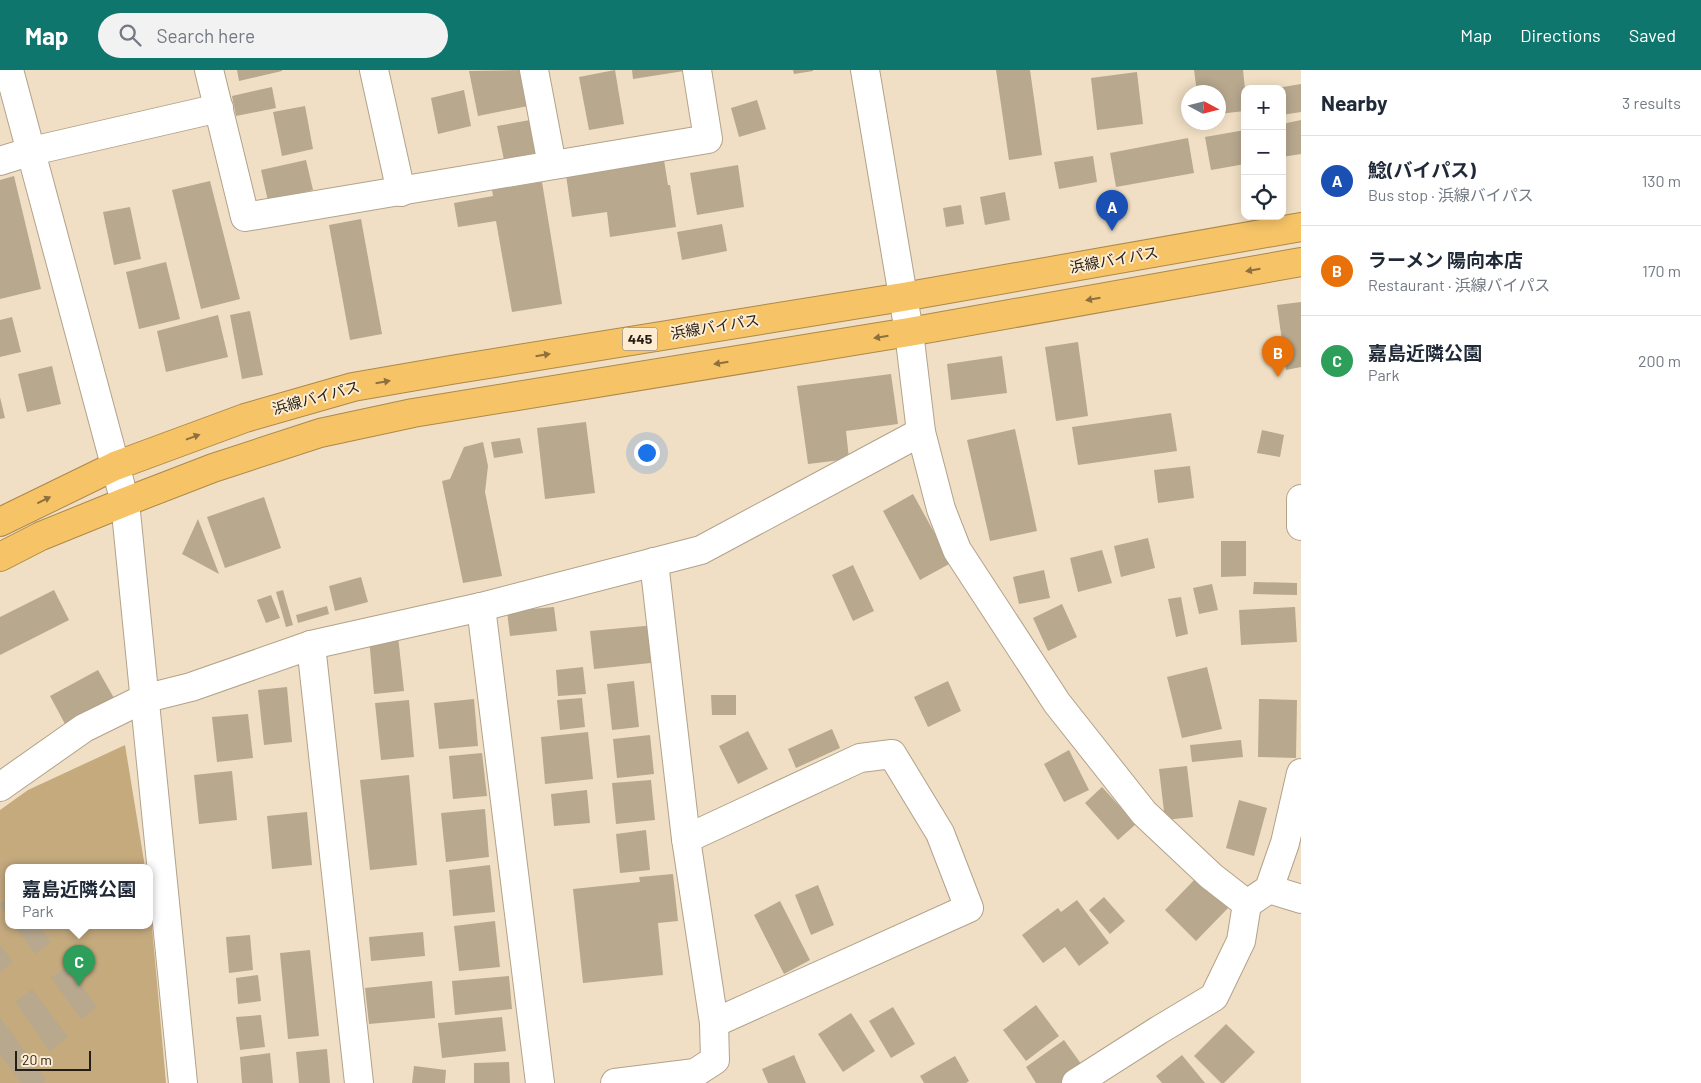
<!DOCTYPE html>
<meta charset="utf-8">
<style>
:root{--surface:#fff;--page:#f2f2f3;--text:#1f2937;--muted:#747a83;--line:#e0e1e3;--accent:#0f766e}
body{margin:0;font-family:Barlow,"Noto Sans JP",sans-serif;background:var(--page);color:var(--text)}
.controls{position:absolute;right:15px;top:15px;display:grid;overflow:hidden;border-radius:10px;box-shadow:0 2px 12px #0003}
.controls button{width:45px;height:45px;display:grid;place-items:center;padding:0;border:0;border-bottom:1px solid var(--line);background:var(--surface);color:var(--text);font:25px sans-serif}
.compass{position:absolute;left:1181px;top:15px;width:45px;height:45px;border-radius:50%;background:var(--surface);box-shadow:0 2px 12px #0003;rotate:97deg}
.scale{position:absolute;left:15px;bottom:12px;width:76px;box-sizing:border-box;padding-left:5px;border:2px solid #241e14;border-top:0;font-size:14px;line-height:18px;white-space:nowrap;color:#241e14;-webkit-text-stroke:4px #fdecd1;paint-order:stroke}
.you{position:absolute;left:646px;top:382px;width:18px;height:18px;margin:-12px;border:4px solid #fff;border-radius:50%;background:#1a73e8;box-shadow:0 0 0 8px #1a73e833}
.badge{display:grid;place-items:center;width:32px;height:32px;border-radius:50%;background:var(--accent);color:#fff;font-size:16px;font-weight:700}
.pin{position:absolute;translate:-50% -41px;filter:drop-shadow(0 1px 2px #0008)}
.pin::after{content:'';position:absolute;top:26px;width:18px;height:15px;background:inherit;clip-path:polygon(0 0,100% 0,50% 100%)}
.popup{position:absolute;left:5px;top:794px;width:148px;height:65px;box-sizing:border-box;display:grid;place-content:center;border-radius:10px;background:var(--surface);filter:drop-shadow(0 1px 4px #0005);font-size:16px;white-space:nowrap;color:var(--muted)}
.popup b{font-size:19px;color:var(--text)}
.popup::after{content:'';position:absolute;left:50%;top:100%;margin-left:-10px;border:10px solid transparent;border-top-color:var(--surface)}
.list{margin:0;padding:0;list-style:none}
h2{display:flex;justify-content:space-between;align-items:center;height:65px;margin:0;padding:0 20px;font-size:21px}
h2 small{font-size:16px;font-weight:400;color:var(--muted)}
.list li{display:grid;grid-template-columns:32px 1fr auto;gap:15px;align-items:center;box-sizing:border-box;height:90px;padding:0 20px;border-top:1px solid var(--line)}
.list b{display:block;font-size:19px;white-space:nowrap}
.list p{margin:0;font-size:16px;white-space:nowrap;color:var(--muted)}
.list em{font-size:16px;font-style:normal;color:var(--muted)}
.icon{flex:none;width:28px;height:28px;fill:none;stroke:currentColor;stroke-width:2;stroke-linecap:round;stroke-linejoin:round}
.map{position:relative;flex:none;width:1301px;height:1013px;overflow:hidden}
header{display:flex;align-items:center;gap:30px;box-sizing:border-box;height:70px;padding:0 25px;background:var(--accent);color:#fff}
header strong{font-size:24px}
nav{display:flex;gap:28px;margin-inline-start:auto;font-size:18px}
.search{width:350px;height:45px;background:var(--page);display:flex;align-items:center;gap:12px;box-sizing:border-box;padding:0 18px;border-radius:28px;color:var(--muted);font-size:19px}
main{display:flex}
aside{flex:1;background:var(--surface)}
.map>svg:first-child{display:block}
.green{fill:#c5aa7e}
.building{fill:#b7a88e}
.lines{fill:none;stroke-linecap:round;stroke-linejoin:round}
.street-casing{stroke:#b2a289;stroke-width:30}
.secondary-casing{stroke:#b2a289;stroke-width:30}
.highway-casing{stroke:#ac894a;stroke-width:30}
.street{stroke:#fff;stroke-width:28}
.secondary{stroke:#fff;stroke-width:28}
.highway{stroke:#f6c367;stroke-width:28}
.oneway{fill:#8d703e}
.labels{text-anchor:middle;stroke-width:4;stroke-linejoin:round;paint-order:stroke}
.shield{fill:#fdecd1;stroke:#655c4d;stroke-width:1}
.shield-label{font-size:14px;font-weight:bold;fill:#241e14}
.street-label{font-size:15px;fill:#241e14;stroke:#fdecd1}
</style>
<header>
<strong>Map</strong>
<div class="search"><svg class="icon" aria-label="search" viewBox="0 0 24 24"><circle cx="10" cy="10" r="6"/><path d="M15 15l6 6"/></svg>Search here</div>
<nav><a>Map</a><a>Directions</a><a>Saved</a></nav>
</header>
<main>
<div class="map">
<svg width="1301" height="1013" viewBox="0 0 1301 1013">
<rect width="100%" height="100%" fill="#f0dfc4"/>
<path class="green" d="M125,675L145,797H9V855H149V823L166,1013H0V740L28,720Z"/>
<g class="building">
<path d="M237,0H282V1L239,11Z"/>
<path d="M522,0L528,36L478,46L469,1Z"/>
<path d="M615,0L624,54L589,60L579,7Z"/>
<path d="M632,0H684V1L633,9Z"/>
<path d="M793,0H813V1L794,4Z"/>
<path d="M996,0H1030L1042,85L1009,90Z"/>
<path d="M1194,0H1243L1245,19V41L1218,44V22H1197Z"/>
<path d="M1137,2L1143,54L1097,60L1091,8Z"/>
<path d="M1301,14V42L1282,45V19L1277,18Z"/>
<path d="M272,17L276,38L236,46L232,26Z"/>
<path d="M464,20L471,56L438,64L431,28Z"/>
<path d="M757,30L766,59L739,67L731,38Z"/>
<path d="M305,36L313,79L282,86L273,42Z"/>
<path d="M530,50L536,83L504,90L497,56Z"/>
<path d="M1301,50V84L1282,87V54Z"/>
<path d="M1245,60V94L1211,100L1205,67Z"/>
<path d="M1188,68L1194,103L1116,117L1110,83Z"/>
<path d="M1093,86L1097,112L1059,119L1054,92Z"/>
<path d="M306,90L313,120L268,131L261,100Z"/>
<path d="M664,90L668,115H670L676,157L610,167L607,142L572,147L566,105Z"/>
<path d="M738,95L744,137L697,145L690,103Z"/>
<path d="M14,106L41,219L0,229V110Z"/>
<path d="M210,111L240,229L201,239L172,120Z"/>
<path d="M542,112L562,234L512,242L496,151L458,157L454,133L493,126L492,120Z"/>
<path d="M1005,122L1010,150L985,155L980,127Z"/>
<path d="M961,135L964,154L946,157L943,138Z"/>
<path d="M130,137L141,189L114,195L103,142Z"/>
<path d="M361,149L382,264L350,270L329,155Z"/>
<path d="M722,154L727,181L682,190L677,162Z"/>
<path d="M166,192L180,249L139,259L126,202Z"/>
<path d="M1301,232V297L1286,300L1277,235Z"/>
<path d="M250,241L263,305L242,309L230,245Z"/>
<path d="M218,245L228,287L166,302L157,261Z"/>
<path d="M12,247L21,282L0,287V250Z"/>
<path d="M1078,272L1088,346L1056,351L1045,277Z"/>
<path d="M1002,286L1007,323L951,330L947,294Z"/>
<path d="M52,296L61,334L27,342L18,304Z"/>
<path d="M891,304L898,354L846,361L849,389L808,394L797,316Z"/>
<path d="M0,327L5,348L0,349Z"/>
<path d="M1171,343L1177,381L1078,395L1072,357Z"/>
<path d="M586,352L595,423L545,429L537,358Z"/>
<path d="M1015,359L1037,461L990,471L967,370Z"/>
<path d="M1262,360L1284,365L1280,387L1257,383Z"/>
<path d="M520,368L523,383L494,388L491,372Z"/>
<path d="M483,372L488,396L485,422L502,506L463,513L442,411L450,409L464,377Z"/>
<path d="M1190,396L1194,428L1158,433L1154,400Z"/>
<path d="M913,424L951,493L920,510L883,441Z"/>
<path d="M264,427L281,478L225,498L207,447Z"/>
<path d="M198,449L219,504L182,484Z"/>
<path d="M1148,468L1155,498L1121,507L1114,476Z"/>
<path d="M1221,471H1246V506L1221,507Z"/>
<path d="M1102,480L1112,513L1078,522L1070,488Z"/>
<path d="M853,495L874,541L853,551L832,505Z"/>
<path d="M1044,500L1050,528L1019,534L1013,507Z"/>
<path d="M361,507L368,532L335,541L329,516Z"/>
<path d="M1254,512L1297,513V525L1253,524Z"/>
<path d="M1212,514L1218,540L1199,544L1193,518Z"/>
<path d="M54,520L69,550L0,585V547Z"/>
<path d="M283,520L293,555L286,557L276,522Z"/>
<path d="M271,525L280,548L266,553L257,530Z"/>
<path d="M1181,527L1188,564L1176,567L1168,529Z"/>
<path d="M1062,534L1077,567L1048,581L1033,548Z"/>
<path d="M327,536L329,544L298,553L296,545Z"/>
<path d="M554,537L557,561L510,566L507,541Z"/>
<path d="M1295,537L1297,572L1241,575L1239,540Z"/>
<path d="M656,555L660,592L594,599L590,561Z"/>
<path d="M398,566L404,621L374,624L369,568Z"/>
<path d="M583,597L586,624L558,626L556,600Z"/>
<path d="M1207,597L1222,659L1182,668L1167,607Z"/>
<path d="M98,600L114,628L65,654L50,626Z"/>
<path d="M634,611L639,657L612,660L607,614Z"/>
<path d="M948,611L961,641L928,657L914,627Z"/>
<path d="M287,617L292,672L264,675L258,620Z"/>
<path d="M711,625H736V645H712Z"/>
<path d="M582,628L585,657L560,660L557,630Z"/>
<path d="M474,629L478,676L439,679L434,633Z"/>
<path d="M1259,629L1297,630L1296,688L1258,687Z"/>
<path d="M409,630L414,687L381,690L375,633Z"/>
<path d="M248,644L253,688L217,692L212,647Z"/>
<path d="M832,659L840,678L796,698L788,679Z"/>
<path d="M748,661L768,699L738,714L719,676Z"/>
<path d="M588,662L593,709L545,714L541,667Z"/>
<path d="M650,665L654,704L617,708L613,669Z"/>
<path d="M1241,670L1243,687L1192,692L1190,675Z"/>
<path d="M1069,680L1089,720L1064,732L1044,694Z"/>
<path d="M482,683L487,726L453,729L449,686Z"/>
<path d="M1187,696L1193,747L1165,750L1159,699Z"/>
<path d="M232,701L237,750L199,754L194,705Z"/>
<path d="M409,705L417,795L370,800L360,710Z"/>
<path d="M651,710L655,750L616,754L612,713Z"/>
<path d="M1102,717L1136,754L1118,770L1085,733Z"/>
<path d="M587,720L590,753L554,756L551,724Z"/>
<path d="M1239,730L1267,738L1254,786L1226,778Z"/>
<path d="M485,739L489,787L446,792L441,743Z"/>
<path d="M307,742L312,795L272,799L267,746Z"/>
<path d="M646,760L650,800L620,803L616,764Z"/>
<path d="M490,795L495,842L453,846L449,800Z"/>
<path d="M1201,803L1232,834L1196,871L1165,840Z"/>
<path d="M673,804L678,851L658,853L663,905L583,913L573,819L640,812L639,807Z"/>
<path d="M818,815L834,855L811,865L795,825Z"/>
<path d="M9,827V848L0,836V834Z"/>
<path d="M1104,827L1125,851L1110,864L1089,840Z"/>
<path d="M1077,830L1109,873L1079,896L1065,877L1043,893L1022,865L1058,838L1061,842Z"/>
<path d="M780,831L810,890L784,904L754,845Z"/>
<path d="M495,851L500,897L459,901L454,856Z"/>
<path d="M14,855H38L51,872L35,884Z"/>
<path d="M423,862L425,886L371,891L369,867Z"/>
<path d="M250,865L253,900L229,903L226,867Z"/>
<path d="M0,875L13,892L0,902Z"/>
<path d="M310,880L319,966L288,969L280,883Z"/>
<path d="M67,896L97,937L81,949L51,908Z"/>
<path d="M258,905L261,931L238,934L236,908Z"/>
<path d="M509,906L512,939L455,945L452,911Z"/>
<path d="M432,911L435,948L369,954L365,918Z"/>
<path d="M32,919L68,967L50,981L15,932Z"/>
<path d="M1036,935L1059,966L1026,991L1003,960Z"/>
<path d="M893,937L915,974L891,988L869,951Z"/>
<path d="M851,943L875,981L843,1002L818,964Z"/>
<path d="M261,945L265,977L240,980L236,947Z"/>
<path d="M0,947L46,1010L42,1013H21L0,985Z"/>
<path d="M502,947L506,981L442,988L438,953Z"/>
<path d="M1226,954L1255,982L1224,1013H1221L1194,986Z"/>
<path d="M1064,970L1084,998L1061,1013H1036L1026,997Z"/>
<path d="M327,979L330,1013H299L296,982Z"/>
<path d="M270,983L273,1013H242L240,987Z"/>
<path d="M794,985L806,1013H768L762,999Z"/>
<path d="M1182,985L1205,1013H1162L1156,1006Z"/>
<path d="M955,986L969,1011L966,1013H924L920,1006Z"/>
<path d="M509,992L510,1013H474V993Z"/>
<path d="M414,996L446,1000L445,1013H412Z"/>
</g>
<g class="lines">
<defs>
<g id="street">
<path d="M209,0L245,147L708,69L697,0"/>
<path d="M374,0L401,122"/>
<path d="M534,0L552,95"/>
<path d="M0,91L32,81L219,38"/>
<path d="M909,262L921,362L941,439L957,480L1057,633L1144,743L1211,806L1247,834"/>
<path d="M1301,429V456"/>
<path d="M481,537L540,1013"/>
<path d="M311,575L359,1013"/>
<path d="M0,717L84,658L143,629L191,617L311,575L481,537L701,480L921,362"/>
<path d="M686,769L860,688L892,684L940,763L969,838L714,953"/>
<path d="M1269,819L1301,829"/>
<path d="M615,1013L695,1003L715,990L714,953L686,769L654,492"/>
<path d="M1076,1013L1159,960L1214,927L1241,871L1247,834L1269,819L1285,773L1301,703"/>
</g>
<g id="secondary">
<path d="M9,0L125,432L183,1013"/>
<path d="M865,0L909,262"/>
</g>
<g id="highway">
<path d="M0,452L115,396L245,348L353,317L451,300L903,227L1301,157"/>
<path d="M0,487L41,466L125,432L213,398L320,363L413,343L909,262L1301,192"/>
</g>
</defs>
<use href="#street" class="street-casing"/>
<use href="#secondary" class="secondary-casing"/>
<use href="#highway" class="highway-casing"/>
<use href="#street" class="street"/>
<use href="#secondary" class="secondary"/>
<use href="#highway" class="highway"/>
</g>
<defs><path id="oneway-solid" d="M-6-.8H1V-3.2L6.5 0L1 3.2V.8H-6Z" transform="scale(1.25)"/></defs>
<g class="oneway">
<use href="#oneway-solid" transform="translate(1253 200) rotate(170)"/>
<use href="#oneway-solid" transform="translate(1093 229) rotate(170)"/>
<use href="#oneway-solid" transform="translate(881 267) rotate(171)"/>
<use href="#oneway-solid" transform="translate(543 285) rotate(-9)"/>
<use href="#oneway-solid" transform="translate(721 293) rotate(171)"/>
<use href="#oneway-solid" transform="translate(383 312) rotate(-10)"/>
<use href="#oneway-solid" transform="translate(193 367) rotate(-20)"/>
<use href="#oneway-solid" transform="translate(44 430) rotate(-26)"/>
</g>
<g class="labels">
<rect class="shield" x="622.5" y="257.5" width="35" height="23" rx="4"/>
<g class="shield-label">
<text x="640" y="274">445</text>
</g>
<g class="street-label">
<text transform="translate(1114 190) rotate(-10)" y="5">浜線バイパス</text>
<text transform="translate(715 257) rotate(-9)" y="5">浜線バイパス</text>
<text transform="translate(316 328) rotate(-15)" y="5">浜線バイパス</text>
</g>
</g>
</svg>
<div class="controls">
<button>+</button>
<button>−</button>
<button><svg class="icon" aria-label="locate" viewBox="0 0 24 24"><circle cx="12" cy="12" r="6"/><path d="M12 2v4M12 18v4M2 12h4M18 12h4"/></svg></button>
</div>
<svg class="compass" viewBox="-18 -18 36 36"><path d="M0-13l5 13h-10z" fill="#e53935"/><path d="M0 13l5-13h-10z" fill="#747a83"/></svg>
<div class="scale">20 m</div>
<div class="you"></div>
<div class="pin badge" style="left:1112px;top:161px;background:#1a4fb4">A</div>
<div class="pin badge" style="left:1278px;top:307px;background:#e8710a">B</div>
<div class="pin badge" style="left:79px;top:916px;background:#2e9e5b">C</div>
<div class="popup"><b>嘉島近隣公園</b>Park</div>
</div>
<aside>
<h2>Nearby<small>3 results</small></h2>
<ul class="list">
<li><span class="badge" style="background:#1a4fb4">A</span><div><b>鯰(バイパス)</b><p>Bus stop · 浜線バイパス</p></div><em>130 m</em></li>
<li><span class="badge" style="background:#e8710a">B</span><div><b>ラーメン 陽向本店</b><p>Restaurant · 浜線バイパス</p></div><em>170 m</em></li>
<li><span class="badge" style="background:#2e9e5b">C</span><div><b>嘉島近隣公園</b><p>Park</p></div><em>200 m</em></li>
</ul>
</aside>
</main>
